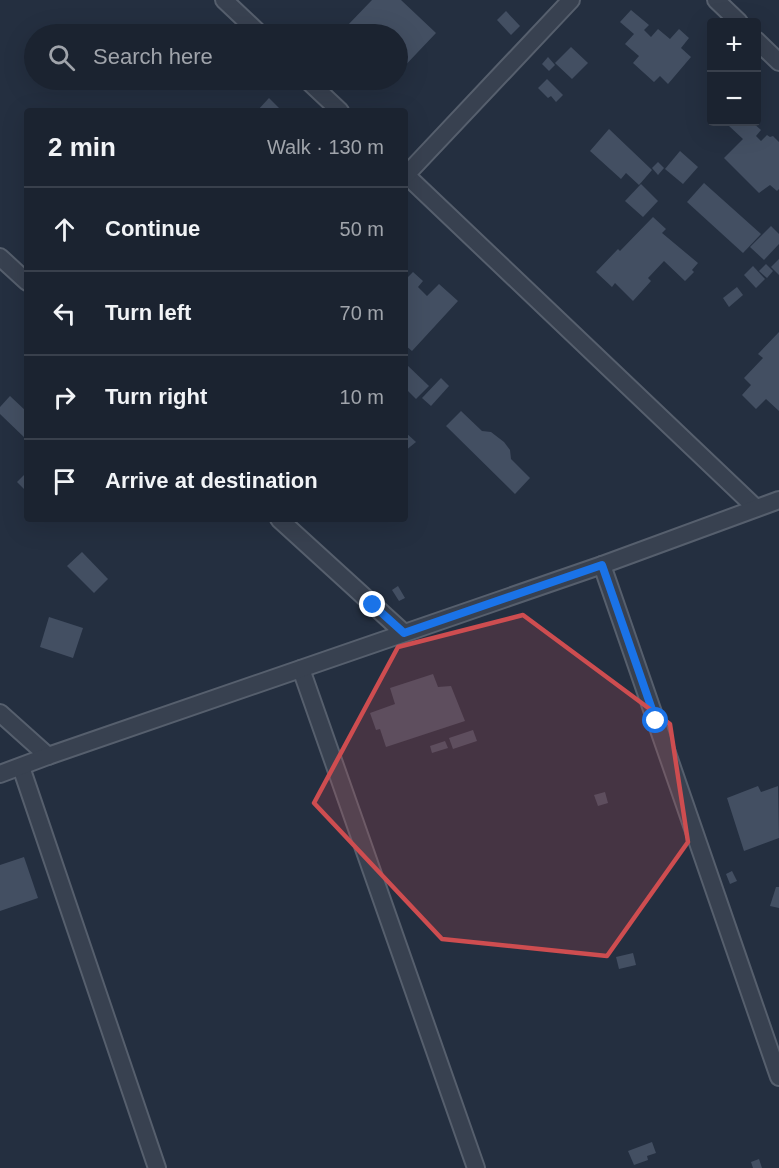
<!DOCTYPE html>
<meta charset="utf-8">
<style>
:root{--surface:#1b2330;--page:#242b38;--text:#f1f3f6;--muted:#a0a4ab;--line:#39404c}
body{margin:0;font-family:Helvetica,sans-serif;background:var(--page);color:var(--text)}
.controls{position:absolute;right:18px;top:18px;display:grid;overflow:hidden;border-radius:6px;box-shadow:0 6px 24px #0002}
.controls button{width:54px;height:54px;display:grid;place-items:center;padding:0;border:0;border-bottom:2px solid var(--line);background:var(--surface);color:var(--text);font:30px sans-serif}
.stop{position:absolute;width:18px;height:18px;margin:-14px;border:4px solid #1a73e8;border-radius:50%;background:#fff}
.stop.end{background:#1a73e8;border-color:#fff;box-shadow:0 2px 6px #0008}
.list{margin:0;padding:0;list-style:none}
h2{display:flex;justify-content:space-between;align-items:center;height:78px;margin:0;padding:0 24px;font-size:26px}
h2 small{font-size:20px;font-weight:400;color:var(--muted)}
.list li{display:grid;grid-template-columns:39px 1fr auto;gap:18px;align-items:center;box-sizing:border-box;height:84px;padding:0 24px;border-top:2px solid var(--line)}
.list b{display:block;font-size:22px;white-space:nowrap}
.list em{font-size:20px;font-style:normal;color:var(--muted)}
.icon{flex:none;width:33px;height:33px;fill:none;stroke:currentColor;stroke-width:2;stroke-linecap:round;stroke-linejoin:round}
.map{position:relative;flex:none;width:779px;height:1168px;overflow:hidden}
.search{position:absolute;background:var(--surface);box-shadow:0 6px 24px #0002;left:24px;top:24px;width:384px;height:66px;display:flex;align-items:center;gap:15px;box-sizing:border-box;padding:0 21px;border-radius:33px;color:var(--muted);font-size:22px}
.panel{position:absolute;background:var(--surface);box-shadow:0 6px 24px #0002;left:24px;top:108px;width:384px;height:414px;border-radius:6px}
.map>svg:first-child{display:block}
.building{fill:#434f62}
.lines{fill:none;stroke-linecap:round;stroke-linejoin:round}
.minor-casing{stroke:#565f6d;stroke-width:20}
.minor{stroke:#384150;stroke-width:16}
.route{stroke:#1a73e8;stroke-width:8}
.marked{fill:#ce4d50;fill-opacity:0.2;stroke:#ce4d50;stroke-width:4.5;stroke-linejoin:round}
</style>
<div class="map">
<svg width="779" height="1168" viewBox="0 0 779 1168">
<rect width="100%" height="100%" fill="#242f40"/>
<g class="building">
<path d="M372,0H401L436,33L398,73V34H354L346,27Z"/>
<path d="M631,10L649,25L644,30L651,37L658,29L670,39L679,29L689,38L681,48L691,57L668,84L660,76L654,82L633,63L639,56L625,44L634,34L620,22Z"/>
<path d="M506,11L520,26L511,35L497,20Z"/>
<path d="M571,47L588,63L572,79L555,63Z"/>
<path d="M548,57L555,65L549,71L542,64Z"/>
<path d="M547,79L563,95L556,102L551,96L548,98L538,88Z"/>
<path d="M269,98L281,110L280,111H257Z"/>
<path d="M734,122H752L761,130L756,136L761,141L767,135L770,137L773,136L779,142V189L777,191L770,185L759,193L724,158L743,139L729,126Z"/>
<path d="M609,129L652,170L639,185L626,173L621,179L590,151Z"/>
<path d="M680,151L698,167L683,184L665,169Z"/>
<path d="M658,162L664,168L658,175L652,168Z"/>
<path d="M704,183L761,234L743,253L687,202Z"/>
<path d="M641,184L658,201L643,217L625,201Z"/>
<path d="M653,217L666,229L662,233L698,263L692,270L694,272L685,281L664,261L648,278L651,281L633,301L615,283L612,287L596,272L618,249L620,251Z"/>
<path d="M771,226L779,234V244L764,260L750,247Z"/>
<path d="M779,259V275L771,267Z"/>
<path d="M766,264L773,271L767,278L759,271Z"/>
<path d="M753,266L765,279L756,288L744,275Z"/>
<path d="M413,272L423,281L418,287L427,296L439,284L458,301L412,351L405,345V276L407,278Z"/>
<path d="M737,287L743,295L729,307L723,298Z"/>
<path d="M779,332V411L766,399L756,409L742,395L751,385L744,378L763,358L758,354Z"/>
<path d="M405,363L429,386L416,399L405,388Z"/>
<path d="M441,378L449,386L431,406L422,398Z"/>
<path d="M10,396L27,412V440L0,414V407Z"/>
<path d="M461,411L482,431L491,432L504,442L510,450L511,459L530,478L515,494L446,426Z"/>
<path d="M405,432L416,442L405,451Z"/>
<path d="M27,472V492L17,482Z"/>
<path d="M82,552L108,579L94,593L67,566Z"/>
<path d="M398,586L405,598L399,601L392,590Z"/>
<path d="M49,617L83,628L73,658L40,647Z"/>
<path d="M433,674L438,687L451,686L465,721L386,747L380,729L376,730L370,713L395,704L390,688Z"/>
<path d="M473,730L477,741L453,749L449,738Z"/>
<path d="M445,741L448,748L432,753L430,746Z"/>
<path d="M758,786L761,792L778,786L779,838L744,851L727,798Z"/>
<path d="M605,792L608,803L598,806L594,795Z"/>
<path d="M24,857L38,898L0,911V865Z"/>
<path d="M732,871L737,881L730,884L726,874Z"/>
<path d="M776,887H779V908L770,906Z"/>
<path d="M633,953L636,965L619,969L616,957Z"/>
<path d="M652,1142L656,1153L647,1156L648,1160L634,1165L628,1151Z"/>
<path d="M759,1159L762,1168H753L751,1162Z"/>
</g>
<g class="lines">
<defs>
<g id="minor">
<path d="M224,0L260,34"/>
<path d="M716,0L739,22"/>
<path d="M756,40L779,62"/>
<path d="M307,80L340,111"/>
<path d="M405,174L756,508"/>
<path d="M406,175L571,0"/>
<path d="M0,257L27,282"/>
<path d="M279,519L404,633"/>
<path d="M602,565L779,1077"/>
<path d="M301,669L476,1168"/>
<path d="M0,713L48,756"/>
<path d="M21,767L157,1168"/>
<path d="M0,774L48,756L602,565L779,500"/>
</g>
</defs>
<use href="#minor" class="minor-casing"/>
<use href="#minor" class="minor"/>
</g>
<g class="lines">
<path class="route" d="M373,605L404,633L602,565L656,721"/>
</g>
<path class="marked" d="M523,615L670,724L688,842L607,956L442,939L314,803L398,647Z"/>
</svg>
<div class="controls">
<button>+</button>
<button>−</button>
</div>
<div class="stop" style="left:656px;top:721px"></div>
<div class="stop end" style="left:373px;top:605px"></div>
<div class="search"><svg class="icon" aria-label="search" viewBox="0 0 24 24"><circle cx="10" cy="10" r="6"/><path d="M15 15l6 6"/></svg>Search here</div>
<section class="panel">
<h2>2 min<small>Walk · 130 m</small></h2>
<ul class="list">
<li><svg class="icon" aria-label="ahead" viewBox="0 0 24 24"><path d="M12 20V5M6 11l6-6 6 6"/></svg><div><b>Continue</b></div><em>50 m</em></li>
<li><svg class="icon" aria-label="left" viewBox="0 0 24 24"><path d="M17 20v-9H6M10 6l-5 5 5 5"/></svg><div><b>Turn left</b></div><em>70 m</em></li>
<li><svg class="icon" aria-label="right" viewBox="0 0 24 24"><path d="M7 20v-9h11M14 6l5 5-5 5"/></svg><div><b>Turn right</b></div><em>10 m</em></li>
<li><svg class="icon" aria-label="arrive" viewBox="0 0 24 24"><path d="M6 21V4h12l-3 4 3 4H6"/></svg><div><b>Arrive at destination</b></div></li>
</ul>
</section>
</div>
